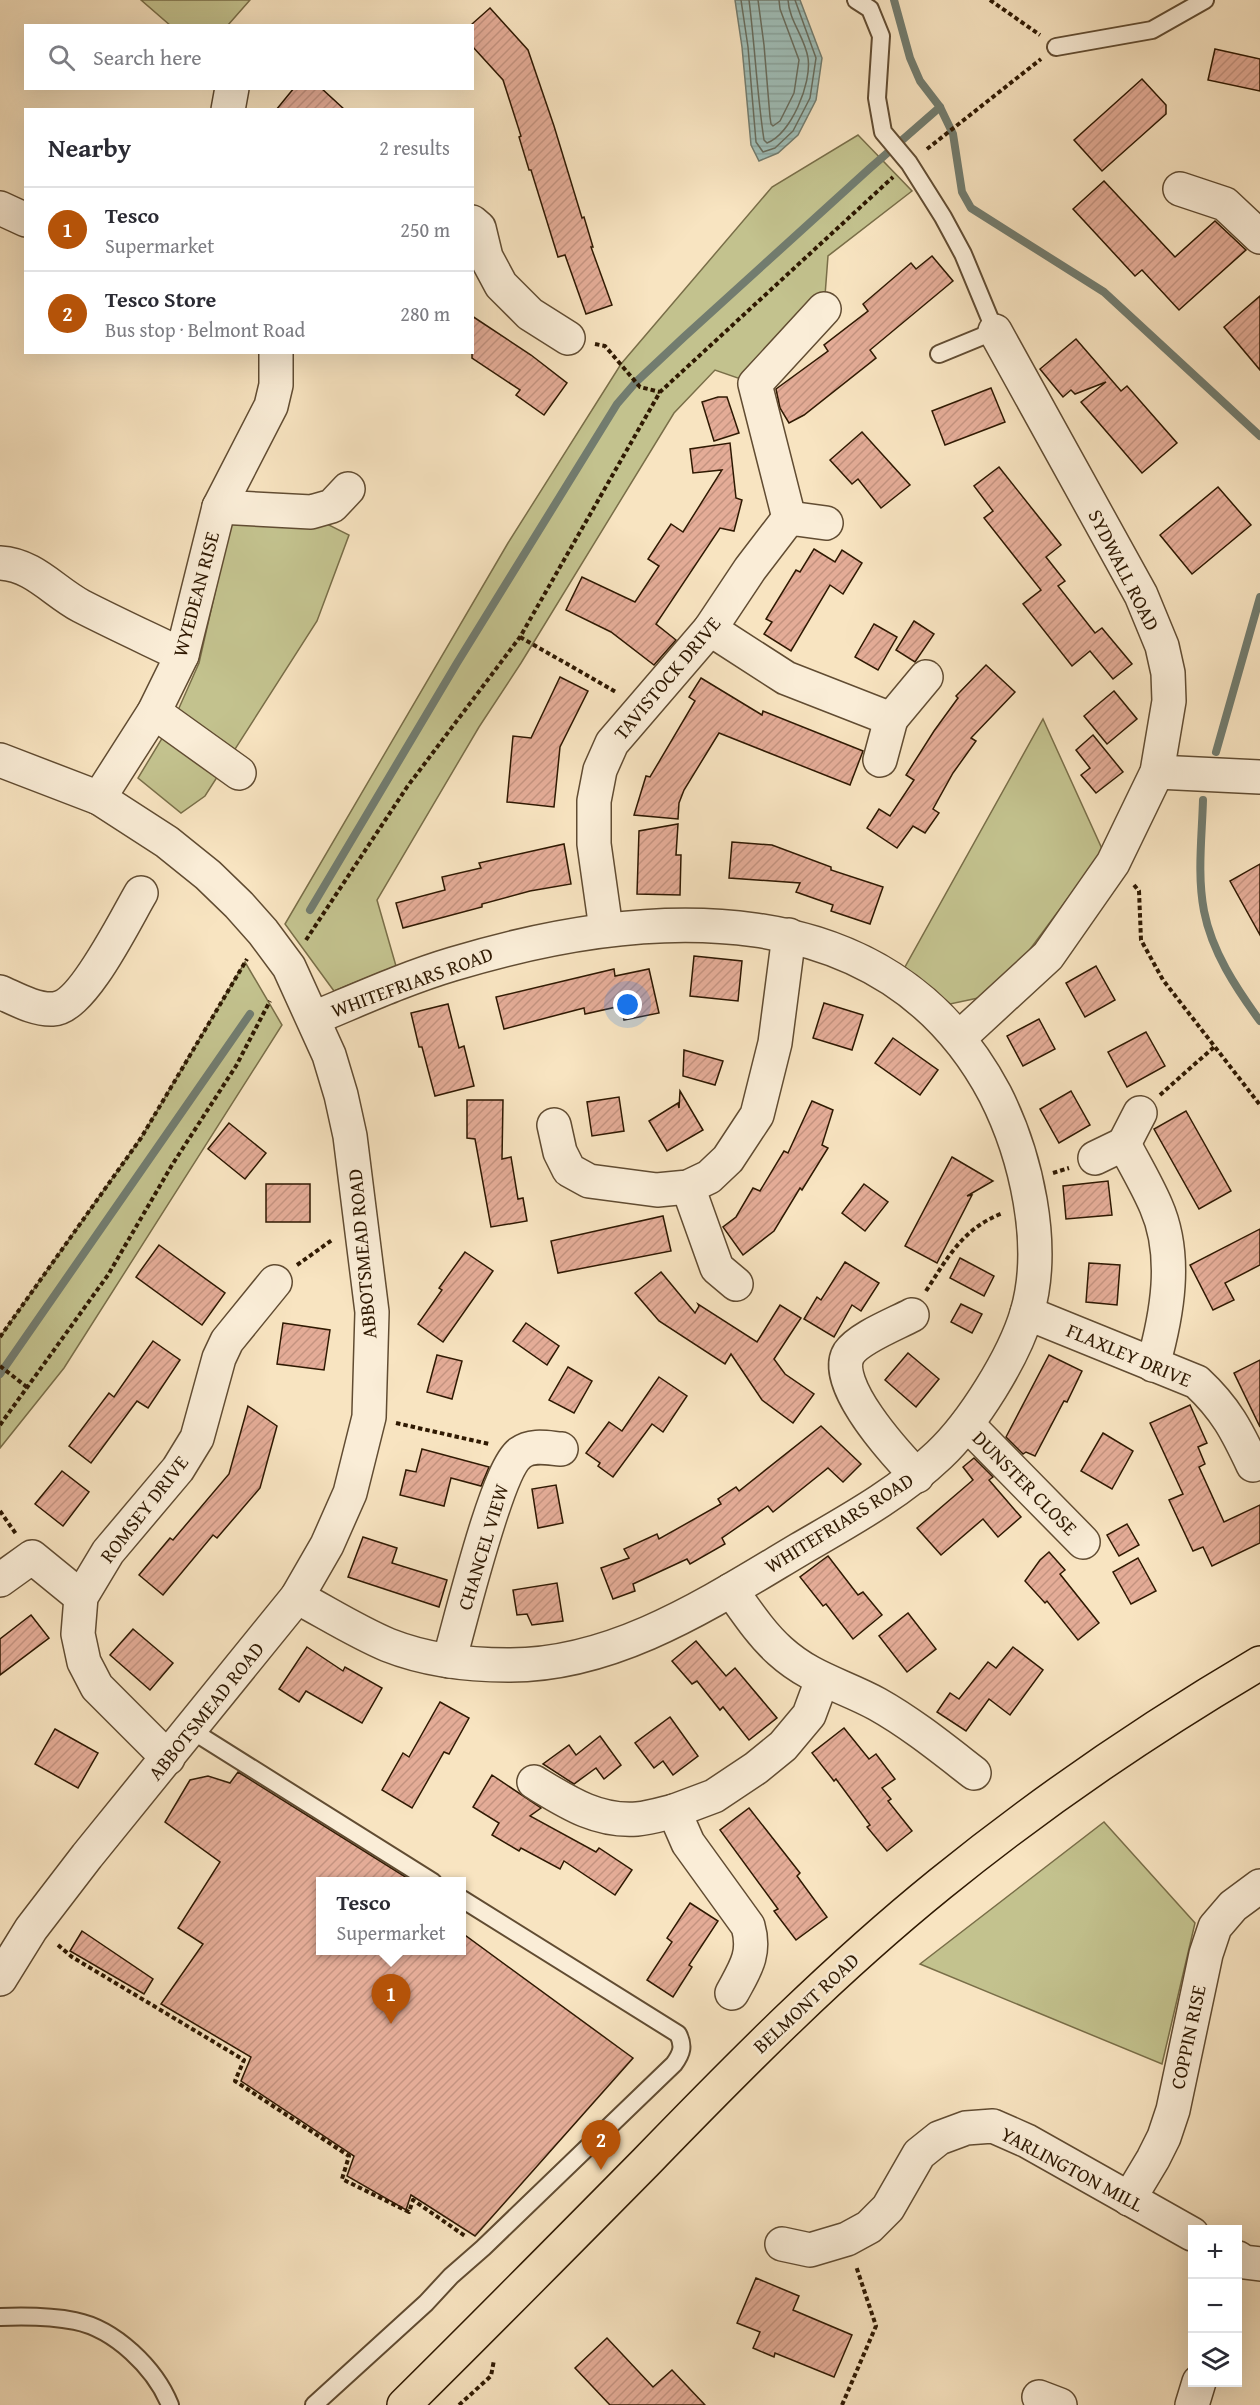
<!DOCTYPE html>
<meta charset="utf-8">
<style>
:root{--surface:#fff;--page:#f2f2f3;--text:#2b2b33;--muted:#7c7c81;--line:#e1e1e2;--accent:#b45309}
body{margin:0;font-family:"Gentium Book Plus",serif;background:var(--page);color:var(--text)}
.controls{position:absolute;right:18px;bottom:18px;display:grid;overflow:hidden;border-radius:0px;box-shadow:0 6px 24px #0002}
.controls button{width:54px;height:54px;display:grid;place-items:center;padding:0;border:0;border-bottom:2px solid var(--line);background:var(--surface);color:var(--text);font:30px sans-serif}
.you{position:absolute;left:628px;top:1005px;width:21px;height:21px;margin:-15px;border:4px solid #fff;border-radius:50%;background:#1a73e8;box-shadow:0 0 0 9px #1a73e833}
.badge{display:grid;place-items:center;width:39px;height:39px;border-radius:50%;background:var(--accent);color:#fff;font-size:20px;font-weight:700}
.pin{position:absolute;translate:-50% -50px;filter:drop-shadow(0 2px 3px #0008)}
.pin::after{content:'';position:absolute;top:32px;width:21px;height:18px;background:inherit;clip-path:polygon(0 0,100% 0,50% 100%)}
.popup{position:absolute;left:316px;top:1877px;width:150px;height:78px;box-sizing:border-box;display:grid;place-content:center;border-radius:0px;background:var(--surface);filter:drop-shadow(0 2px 4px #0005);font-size:20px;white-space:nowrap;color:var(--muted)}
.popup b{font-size:22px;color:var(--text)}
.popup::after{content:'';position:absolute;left:50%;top:100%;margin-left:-12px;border:12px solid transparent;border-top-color:var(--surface)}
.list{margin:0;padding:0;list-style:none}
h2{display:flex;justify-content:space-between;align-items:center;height:78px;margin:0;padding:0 24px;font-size:26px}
h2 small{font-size:20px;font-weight:400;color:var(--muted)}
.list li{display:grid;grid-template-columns:39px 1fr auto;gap:18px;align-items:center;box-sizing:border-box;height:84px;padding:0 24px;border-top:2px solid var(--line)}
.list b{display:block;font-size:22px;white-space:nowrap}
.list p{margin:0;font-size:20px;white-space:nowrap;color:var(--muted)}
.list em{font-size:20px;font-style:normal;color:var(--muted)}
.icon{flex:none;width:33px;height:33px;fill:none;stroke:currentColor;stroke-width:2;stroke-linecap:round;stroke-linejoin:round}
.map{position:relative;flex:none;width:1260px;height:2405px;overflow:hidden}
.search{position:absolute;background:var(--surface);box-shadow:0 6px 24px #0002;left:24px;top:24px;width:450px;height:66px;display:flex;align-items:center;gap:15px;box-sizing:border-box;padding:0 21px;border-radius:0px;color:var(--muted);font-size:22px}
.panel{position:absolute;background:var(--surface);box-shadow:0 6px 24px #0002;left:24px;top:108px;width:450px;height:246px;border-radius:0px}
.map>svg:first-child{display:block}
.grass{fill:#c3c28e;stroke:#796e48;stroke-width:1.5}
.water{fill:url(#water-rules);stroke:#727c6f;stroke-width:1.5}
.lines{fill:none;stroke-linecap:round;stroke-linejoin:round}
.shore{stroke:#676c5d;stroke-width:1.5}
.stream{stroke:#727c6f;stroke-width:8}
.building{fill:url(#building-hatch);stroke:#2f1902;stroke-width:1.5}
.lane-casing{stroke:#614c32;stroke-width:20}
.street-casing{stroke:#614c32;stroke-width:36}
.highway-casing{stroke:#2f1902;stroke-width:36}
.path{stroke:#2f1902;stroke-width:4;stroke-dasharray:4.5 3;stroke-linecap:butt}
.lane{stroke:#faedd7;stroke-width:16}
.street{stroke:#faedd7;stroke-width:33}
.highway{stroke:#f8e4c1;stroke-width:33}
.labels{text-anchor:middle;stroke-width:5;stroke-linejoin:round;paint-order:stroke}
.street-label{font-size:20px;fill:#2f1902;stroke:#faedd7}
</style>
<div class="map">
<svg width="1260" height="2405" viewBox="0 0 1260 2405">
<defs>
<pattern id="water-rules" width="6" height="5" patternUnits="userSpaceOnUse" patternTransform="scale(1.5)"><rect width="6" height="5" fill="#9fbeb8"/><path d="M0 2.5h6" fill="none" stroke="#89a39d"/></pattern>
<pattern id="building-hatch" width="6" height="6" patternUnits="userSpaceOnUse" patternTransform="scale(1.5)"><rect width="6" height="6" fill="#e4ac97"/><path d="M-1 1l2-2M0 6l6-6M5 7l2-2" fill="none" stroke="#c49380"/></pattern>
</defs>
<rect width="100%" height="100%" fill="#f8e4c1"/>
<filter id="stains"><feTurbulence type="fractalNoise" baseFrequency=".00333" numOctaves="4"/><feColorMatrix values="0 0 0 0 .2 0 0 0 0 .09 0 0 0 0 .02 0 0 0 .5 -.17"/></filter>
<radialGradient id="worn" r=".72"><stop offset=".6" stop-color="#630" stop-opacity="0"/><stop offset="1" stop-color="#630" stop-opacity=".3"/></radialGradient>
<g class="grass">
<path d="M141,0H250L228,25L171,26Z"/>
<path d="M858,135L912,191L828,256L824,309L755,384L715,370L674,413L521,663L479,727L377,900L396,966L334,991L285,924L508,543L621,364L772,187Z"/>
<path d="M232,518L317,519L349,535L317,621L205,796L181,813L138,778L175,717L199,663Z"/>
<path d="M1043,719L1103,851L1028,952L978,998L950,1004L926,990L905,967Z"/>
<path d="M245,962L282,1025L64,1368L0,1448V1337L141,1138Z"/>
<path d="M1104,1822L1195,1923L1162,2064L920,1964Z"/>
</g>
<path class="water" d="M735,0H800L822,58L816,100L798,135L778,153L759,161L751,145L742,47Z"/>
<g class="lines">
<g class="shore">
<path d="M741,0L748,47L756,142L763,152L775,148L793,131L810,98L816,58L795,0"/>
<path d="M749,0C755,47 757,94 764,140L767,143C791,134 812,83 808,58C805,38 789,20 788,0"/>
<path d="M758,0L764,45L770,117L771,124L773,126L780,121L794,93L799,60L780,9L779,0"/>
</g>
<g class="stream">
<path d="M894,0L910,58L920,81L940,107L953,134L962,192L971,208L1104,292L1260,436"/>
<path d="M1216,752L1260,597"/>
<path d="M1203,800C1202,836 1197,875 1204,911C1212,952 1236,988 1260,1021"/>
<path d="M310,910L457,663L617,404L636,382L684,337L869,169L940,107"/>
<path d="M0,1374L250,1014"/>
</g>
</g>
<g class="building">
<path d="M490,8L528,50L554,126L582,218L584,217L593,247H591L612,305L586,314L565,255L558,257L531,170H529L519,137L521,136L503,80L472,46V24Z"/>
<path d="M1215,49L1260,59V91L1208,80Z"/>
<path d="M1142,79L1166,105V114L1102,171L1074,140Z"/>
<path d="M294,88H321L345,110H276Z"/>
<path d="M1104,181L1175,257L1215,221L1246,250L1179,310L1142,270L1135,276L1073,209Z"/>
<path d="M932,256L953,281L870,350L876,358L804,415L789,423L780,408L776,389L828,351L824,345L868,311L863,304L911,263L916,269Z"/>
<path d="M1260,296V370L1224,327Z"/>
<path d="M472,316L531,355L567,383L544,415L516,395L520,390L472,358Z"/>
<path d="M1076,339L1121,391L1127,386L1177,443L1142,473L1081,402L1106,382L1075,394L1071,390L1063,397L1040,369Z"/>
<path d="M991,388L1005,422L945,445L932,411Z"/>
<path d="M718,397H727L739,433L714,441L702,402Z"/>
<path d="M862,432L910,485L881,508L858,479L852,484L830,460Z"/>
<path d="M730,443L736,498L742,500L734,531L720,528L656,624L676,640L654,665L611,632L566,610L582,577L635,602L659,566L648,559L671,524L683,532L722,470L693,473L690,449Z"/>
<path d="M999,467L1061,545L1046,557L1065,581L1058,586L1095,633L1102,628L1132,664L1113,679L1090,651L1072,666L1023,604L1041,590L984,518L993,511L974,486Z"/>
<path d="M1218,487L1251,525L1192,574L1160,535Z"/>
<path d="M814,549L835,562L842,550L862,563L843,594L830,585L791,651L764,634L772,622L766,619L796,570L800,572Z"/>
<path d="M914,621L934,634L915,662L896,650Z"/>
<path d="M874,624L897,637L878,670L855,657Z"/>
<path d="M986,665L1015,692L971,738L976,741L953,773L933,809L939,813L925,833L913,826L897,848L867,828L879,809L890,816L914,780L906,775L934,731L958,698L956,696Z"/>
<path d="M560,677L588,691L560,747L554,807L507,802L513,736L531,738Z"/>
<path d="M701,678L762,715L763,711L863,751L850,785L719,733L684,790L679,803L678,819L634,815L646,776L650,777L695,701L689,697Z"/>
<path d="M1114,691L1137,719L1107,744L1084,716Z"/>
<path d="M1093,735L1123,772L1096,793L1081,775L1090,768L1076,750Z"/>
<path d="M678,824L676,855H681L680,895L637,894L639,831Z"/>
<path d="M732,842L772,845L831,867V870L883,887L870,924L831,911L833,905L796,892L800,883L729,878Z"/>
<path d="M564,844L571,884L530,891L482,904V907L403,928L396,903L445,890L442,877L481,868L479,863Z"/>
<path d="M1260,864V935L1230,881Z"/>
<path d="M694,956L742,961L738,1001L690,996Z"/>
<path d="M1096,966L1115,1000L1085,1017L1066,983Z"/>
<path d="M614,969L615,976L649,969L659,1013L624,1020L621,1006L585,1014L584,1008L504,1029L496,997Z"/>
<path d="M824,1003L863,1015L852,1050L813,1038Z"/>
<path d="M448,1004L459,1048L464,1046L474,1086L435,1096L422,1047H419L411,1013Z"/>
<path d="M1039,1019L1055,1049L1023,1066L1007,1036Z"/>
<path d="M1146,1032L1165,1066L1127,1087L1108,1052Z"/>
<path d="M893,1038L938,1070L920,1095L875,1063Z"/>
<path d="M684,1050L723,1061L715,1085L683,1076Z"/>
<path d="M680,1091L703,1130L667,1151L649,1121L678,1103L679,1108Z"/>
<path d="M1071,1091L1090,1125L1059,1143L1040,1109Z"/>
<path d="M619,1097L624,1131L592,1136L587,1102Z"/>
<path d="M467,1100H503L502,1159L511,1157L518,1199L523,1198L527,1221L491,1227L475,1139L467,1138Z"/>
<path d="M812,1101L833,1110L822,1145L828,1148L802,1190L800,1188L774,1231L743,1255L723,1227L736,1217L753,1188L760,1191L784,1151L788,1153Z"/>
<path d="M1186,1111L1231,1191L1199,1209L1154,1129Z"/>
<path d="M229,1123L266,1153L245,1179L208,1149Z"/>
<path d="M952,1157L993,1181L967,1196L972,1195L937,1263L905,1246Z"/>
<path d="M1108,1181L1112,1215L1066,1219L1063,1186Z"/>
<rect x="266" y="1184" width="44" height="38"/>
<path d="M864,1184L888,1202L865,1231L842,1213Z"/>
<path d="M663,1216L671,1251L558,1273L551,1241Z"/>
<path d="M1260,1229V1265L1225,1283L1234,1300L1213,1310L1190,1265Z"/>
<path d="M159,1245L225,1293L202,1325L136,1277Z"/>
<path d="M465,1252L493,1271L443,1342L418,1324L442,1290L439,1288Z"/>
<path d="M960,1258L994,1276L984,1296L950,1278Z"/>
<path d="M845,1262L879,1283L861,1311L852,1305L834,1337L804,1319L817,1297L821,1300Z"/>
<path d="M1089,1263L1120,1265L1117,1305L1086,1302Z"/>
<path d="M661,1272L695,1313L699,1306L698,1304L757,1342L780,1305L801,1318L774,1359L785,1374L814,1394L793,1423L762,1400L731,1354L725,1364L659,1321L635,1293Z"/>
<path d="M961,1304L982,1314L972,1333L951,1322Z"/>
<path d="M283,1323L330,1330L324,1370L277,1364Z"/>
<path d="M526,1323L559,1346L547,1365L513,1341Z"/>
<path d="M153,1341L180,1360L148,1408L137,1401L91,1463L69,1446L109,1393L114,1397Z"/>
<path d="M908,1353L939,1379L916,1407L885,1380Z"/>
<path d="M437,1355L462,1361L452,1399L427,1392Z"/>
<path d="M1049,1355L1082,1371L1067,1402L1064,1401L1035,1456L1026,1452L1023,1454L1006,1437Z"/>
<path d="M1260,1360V1427L1234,1373Z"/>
<path d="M568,1367L592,1381L574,1413L549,1400Z"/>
<path d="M659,1377L687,1396L663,1432L652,1424L613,1477L598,1466L600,1463L586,1453L609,1422L622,1431Z"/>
<path d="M1190,1405L1207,1443L1198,1447L1205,1464L1199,1467L1224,1522L1260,1505V1543L1212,1566L1203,1547L1193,1551L1169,1500L1183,1494L1150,1423Z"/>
<path d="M248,1406L277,1426L260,1488L217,1538L213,1535L163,1595L139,1575L170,1538L173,1540L229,1474Z"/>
<path d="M821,1426L861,1464L843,1482L828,1468L773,1512L768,1506L722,1538L725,1544L690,1564L687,1559L633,1584L635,1591L613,1599L601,1568L629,1558L624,1549L657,1534L659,1539L721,1504L718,1499L736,1487L739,1491Z"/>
<path d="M1103,1433L1133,1451L1112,1489L1081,1471Z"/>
<path d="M422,1449L489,1467L481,1486L451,1478L444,1506L400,1495L406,1470L416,1472Z"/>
<path d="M974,1458L993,1477L989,1480L1021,1517L998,1537L983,1519L941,1555L917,1528L973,1480L963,1467Z"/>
<path d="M62,1471L89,1492L63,1526L35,1504Z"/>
<path d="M556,1485L563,1523L538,1528L532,1489Z"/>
<path d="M1127,1524L1139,1545L1119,1556L1107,1535Z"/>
<path d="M363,1537L397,1548L392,1563L447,1580L439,1607L348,1577Z"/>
<path d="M1049,1552L1065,1570L1060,1574L1099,1623L1078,1640L1047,1601L1045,1603L1025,1581L1040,1560Z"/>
<path d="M828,1556L858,1595L863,1592L882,1615L853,1639L826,1604L823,1606L800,1577Z"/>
<path d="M1138,1558L1156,1591L1131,1604L1113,1572Z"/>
<path d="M557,1583L563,1621L532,1625L527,1614L517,1615L513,1590Z"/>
<path d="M908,1613L936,1649L907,1672L879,1636Z"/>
<path d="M31,1615L49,1638L0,1675V1639Z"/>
<path d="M133,1629L173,1663L150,1690L110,1655Z"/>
<path d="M696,1641L726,1676L735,1668L777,1718L749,1740L723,1707L720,1710L697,1681L692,1684L672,1661Z"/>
<path d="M307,1647L343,1671L345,1667L382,1688L362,1723L306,1691L299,1702L279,1689Z"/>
<path d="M1013,1647L1043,1670L1010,1715L989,1699L966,1731L937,1712L950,1693L959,1699L988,1662L996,1668Z"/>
<path d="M440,1702L469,1718L449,1754L444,1752L412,1808L382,1790L403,1753L409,1757Z"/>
<path d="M670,1717L698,1756L673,1775L663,1761L654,1768L635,1743Z"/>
<path d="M844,1728L869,1759L876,1754L895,1779L882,1788L891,1799L888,1801L912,1831L887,1851L867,1827L870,1825L836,1779L834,1781L812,1753Z"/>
<path d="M55,1729L98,1753L78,1788L35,1764Z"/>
<path d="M600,1736L621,1765L604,1779L596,1768L574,1784L543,1764L569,1745L576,1755Z"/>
<path d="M238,1772L412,1881H321V1950H462V1933L633,2058L475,2236L411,2195L406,2210L347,2176L354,2156L241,2081L251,2057L161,2004L203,1944L178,1928L220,1862L165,1822L190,1780L208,1776L230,1783Z"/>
<path d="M492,1775L541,1808L530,1816L596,1852L599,1848L632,1870L615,1895L564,1861L560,1869L521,1848L519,1851L492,1835L499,1823L473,1807Z"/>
<path d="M749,1808L800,1873L797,1876L827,1917L796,1940L774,1911L778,1909L720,1830Z"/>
<path d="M690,1903L718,1921L689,1965L692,1967L673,1997L647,1980L672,1942L667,1938Z"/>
<path d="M82,1931L153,1979L144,1994L70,1951Z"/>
<path d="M756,2278L799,2296L793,2310L852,2335L834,2377L775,2353L774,2357L753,2348L760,2332L737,2323Z"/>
<path d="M607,2338L653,2387L672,2370L705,2405H610L575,2368Z"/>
</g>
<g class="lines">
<defs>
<g id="lane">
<path d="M856,0L870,9L881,36L877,98L883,132L909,163L943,217L963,254L995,331L939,354"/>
<path d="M1056,47L1152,30L1205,0"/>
<path d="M191,1730L433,1882"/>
<path d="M0,2317C25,2316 50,2316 75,2321C115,2329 155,2368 170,2405"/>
<path d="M314,2405L426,2303L451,2276L483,2248L674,2064C682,2053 684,2046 678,2034L462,1899"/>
</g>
<g id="street">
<path d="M228,110L232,88"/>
<path d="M1180,189L1225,204L1260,237"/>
<path d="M0,208L26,220"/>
<path d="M472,222L479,228L486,257L501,285L530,314L568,338"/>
<path d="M219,507L311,512L332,506L348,489"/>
<path d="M789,518L755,384L824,309"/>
<path d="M0,563C34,565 53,591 81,606C114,623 149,639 182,655"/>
<path d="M710,629L786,678L891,719L880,760"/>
<path d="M154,712L239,773"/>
<path d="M891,719L926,677"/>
<path d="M0,760L99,798L167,842L208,875L239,905L263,932L289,967L329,1055L341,1095L350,1136L372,1312L369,1417L350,1493L327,1545L297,1597L87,1856L31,1929L0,1979"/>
<path d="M1157,772L1260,777"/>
<path d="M99,798L154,712L182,655L219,507L271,406L276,385V352"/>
<path d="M606,929L594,844V801L600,770L612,743L710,629L750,569L789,518L826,523"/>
<path d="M0,992C16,999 35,1010 53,1009C83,1008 126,918 141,893"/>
<path d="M959,1038L1048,956L1113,863L1157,772L1169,701L1168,673L1162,646L1141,595L995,331"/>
<path d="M554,1125L560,1152L569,1170L589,1181L657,1190L688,1187L709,1177L728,1159L757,1115L775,1043L789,935"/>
<path d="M1124,1144L1140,1113"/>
<path d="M1095,1158L1124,1144C1135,1165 1147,1185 1156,1206C1178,1256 1167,1315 1153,1365"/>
<path d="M688,1187L717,1268L736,1284"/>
<path d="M1027,1313L1197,1382C1226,1409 1237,1431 1253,1465L1260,1462"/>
<path d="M912,1315C895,1324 859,1338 849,1353C830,1383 896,1454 917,1476"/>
<path d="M967,1424L1083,1542"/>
<path d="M0,1580L32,1557L81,1597"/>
<path d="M731,1590C746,1611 761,1634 780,1651C811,1679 842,1685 877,1704C911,1723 943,1749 974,1773"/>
<path d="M297,1597C327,1613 357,1632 388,1645C426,1660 467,1665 508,1665C615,1666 711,1602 800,1549C848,1521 898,1494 939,1455C973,1423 1014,1357 1027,1313C1047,1245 1026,1155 995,1094C886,888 645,906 453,964C406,978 360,999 314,1018"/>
<path d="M449,1661C460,1624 496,1471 520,1453C532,1444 548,1448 561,1449"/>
<path d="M168,1758L97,1687L84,1662L78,1634L81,1597L108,1552L178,1469L197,1438L219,1358L227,1341L275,1282"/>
<path d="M534,1782C567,1802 597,1822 637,1819C650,1818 662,1814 674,1811"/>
<path d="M732,1993C745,1969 756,1954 748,1926L688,1843L674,1811L714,1796L756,1768L783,1746L809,1715L822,1680"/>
<path d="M1129,2199L1153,2159L1164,2137L1173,2110L1206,1954L1215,1927L1233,1906L1260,1886"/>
<path d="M782,2244L810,2250L847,2239L869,2227L888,2208L919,2154L939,2138L966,2128L993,2126L1027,2141L1192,2234"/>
<path d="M1238,2258L1244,2262L1260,2264"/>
<path d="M1039,2397L1060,2405"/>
<path d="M1192,2405L1199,2382"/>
</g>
<path id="highway" d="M404,2405C485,2325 566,2243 646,2162C740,2065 835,1969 940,1884C1041,1802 1148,1729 1260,1663"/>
</defs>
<use href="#lane" class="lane-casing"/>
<use href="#street" class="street-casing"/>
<use href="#highway" class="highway-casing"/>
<g class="path">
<path d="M990,0L1040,35"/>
<path d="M927,149L1041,59"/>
<path d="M595,344L605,346L640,387L660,392"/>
<path d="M520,637L616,692"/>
<path d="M1134,885L1139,891L1141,940L1163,980L1260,1105"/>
<path d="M306,940L407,787L520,637L660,392L893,177"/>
<path d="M1160,1095L1214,1047"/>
<path d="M1053,1173L1069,1168"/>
<path d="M297,1265L332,1240"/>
<path d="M926,1291C948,1257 963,1228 1003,1213"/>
<path d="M0,1337L141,1138L247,959"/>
<path d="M0,1366L28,1388"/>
<path d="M396,1423L489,1444"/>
<path d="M0,1425L108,1275L172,1165L236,1066L270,1001"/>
<path d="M0,1511L16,1534"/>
<path d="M58,1945L72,1957L244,2060L235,2081L349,2156L342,2179L409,2212L413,2200L465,2236"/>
<path d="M459,2405L491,2376L494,2360"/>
<path d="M842,2405L876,2326L856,2266"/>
</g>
<use href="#lane" class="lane"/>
<use href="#street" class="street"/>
<use href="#highway" class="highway"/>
</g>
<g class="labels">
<g class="street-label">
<text transform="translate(1124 570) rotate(63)" y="7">SYDWALL ROAD</text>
<text transform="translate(196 594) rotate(-75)" y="7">WYEDEAN RISE</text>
<text transform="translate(667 678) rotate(-50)" y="7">TAVISTOCK DRIVE</text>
<text transform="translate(412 982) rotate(-20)" y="7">WHITEFRIARS ROAD</text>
<text transform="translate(362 1254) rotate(-95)" y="7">ABBOTSMEAD ROAD</text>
<text transform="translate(1129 1355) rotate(23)" y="7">FLAXLEY DRIVE</text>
<text transform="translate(1025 1483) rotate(45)" y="7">DUNSTER CLOSE</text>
<text transform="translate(144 1509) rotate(-52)" y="7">ROMSEY DRIVE</text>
<text transform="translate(839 1523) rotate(-32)" y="7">WHITEFRIARS ROAD</text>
<text transform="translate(483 1547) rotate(-73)" y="7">CHANCEL VIEW</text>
<text transform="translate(206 1711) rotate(-51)" y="7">ABBOTSMEAD ROAD</text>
<text transform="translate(806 2003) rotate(-43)" y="7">BELMONT ROAD</text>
<text transform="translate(1188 2037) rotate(-78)" y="7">COPPIN RISE</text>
<text transform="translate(1072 2169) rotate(28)" y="7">YARLINGTON MILL</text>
</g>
</g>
<rect width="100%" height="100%" filter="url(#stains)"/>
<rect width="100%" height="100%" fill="url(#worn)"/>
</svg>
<div class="controls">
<button>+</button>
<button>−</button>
<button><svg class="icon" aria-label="layers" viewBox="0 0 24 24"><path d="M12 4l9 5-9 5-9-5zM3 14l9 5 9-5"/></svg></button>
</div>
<div class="you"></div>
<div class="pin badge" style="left:391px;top:2024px">1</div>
<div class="popup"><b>Tesco</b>Supermarket</div>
<div class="pin badge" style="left:601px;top:2170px">2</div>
<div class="search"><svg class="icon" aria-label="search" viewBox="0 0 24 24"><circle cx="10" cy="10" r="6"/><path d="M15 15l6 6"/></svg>Search here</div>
<section class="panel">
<h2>Nearby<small>2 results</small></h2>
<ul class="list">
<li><span class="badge">1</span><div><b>Tesco</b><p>Supermarket</p></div><em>250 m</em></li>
<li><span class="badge">2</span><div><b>Tesco Store</b><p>Bus stop · Belmont Road</p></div><em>280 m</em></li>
</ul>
</section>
</div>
